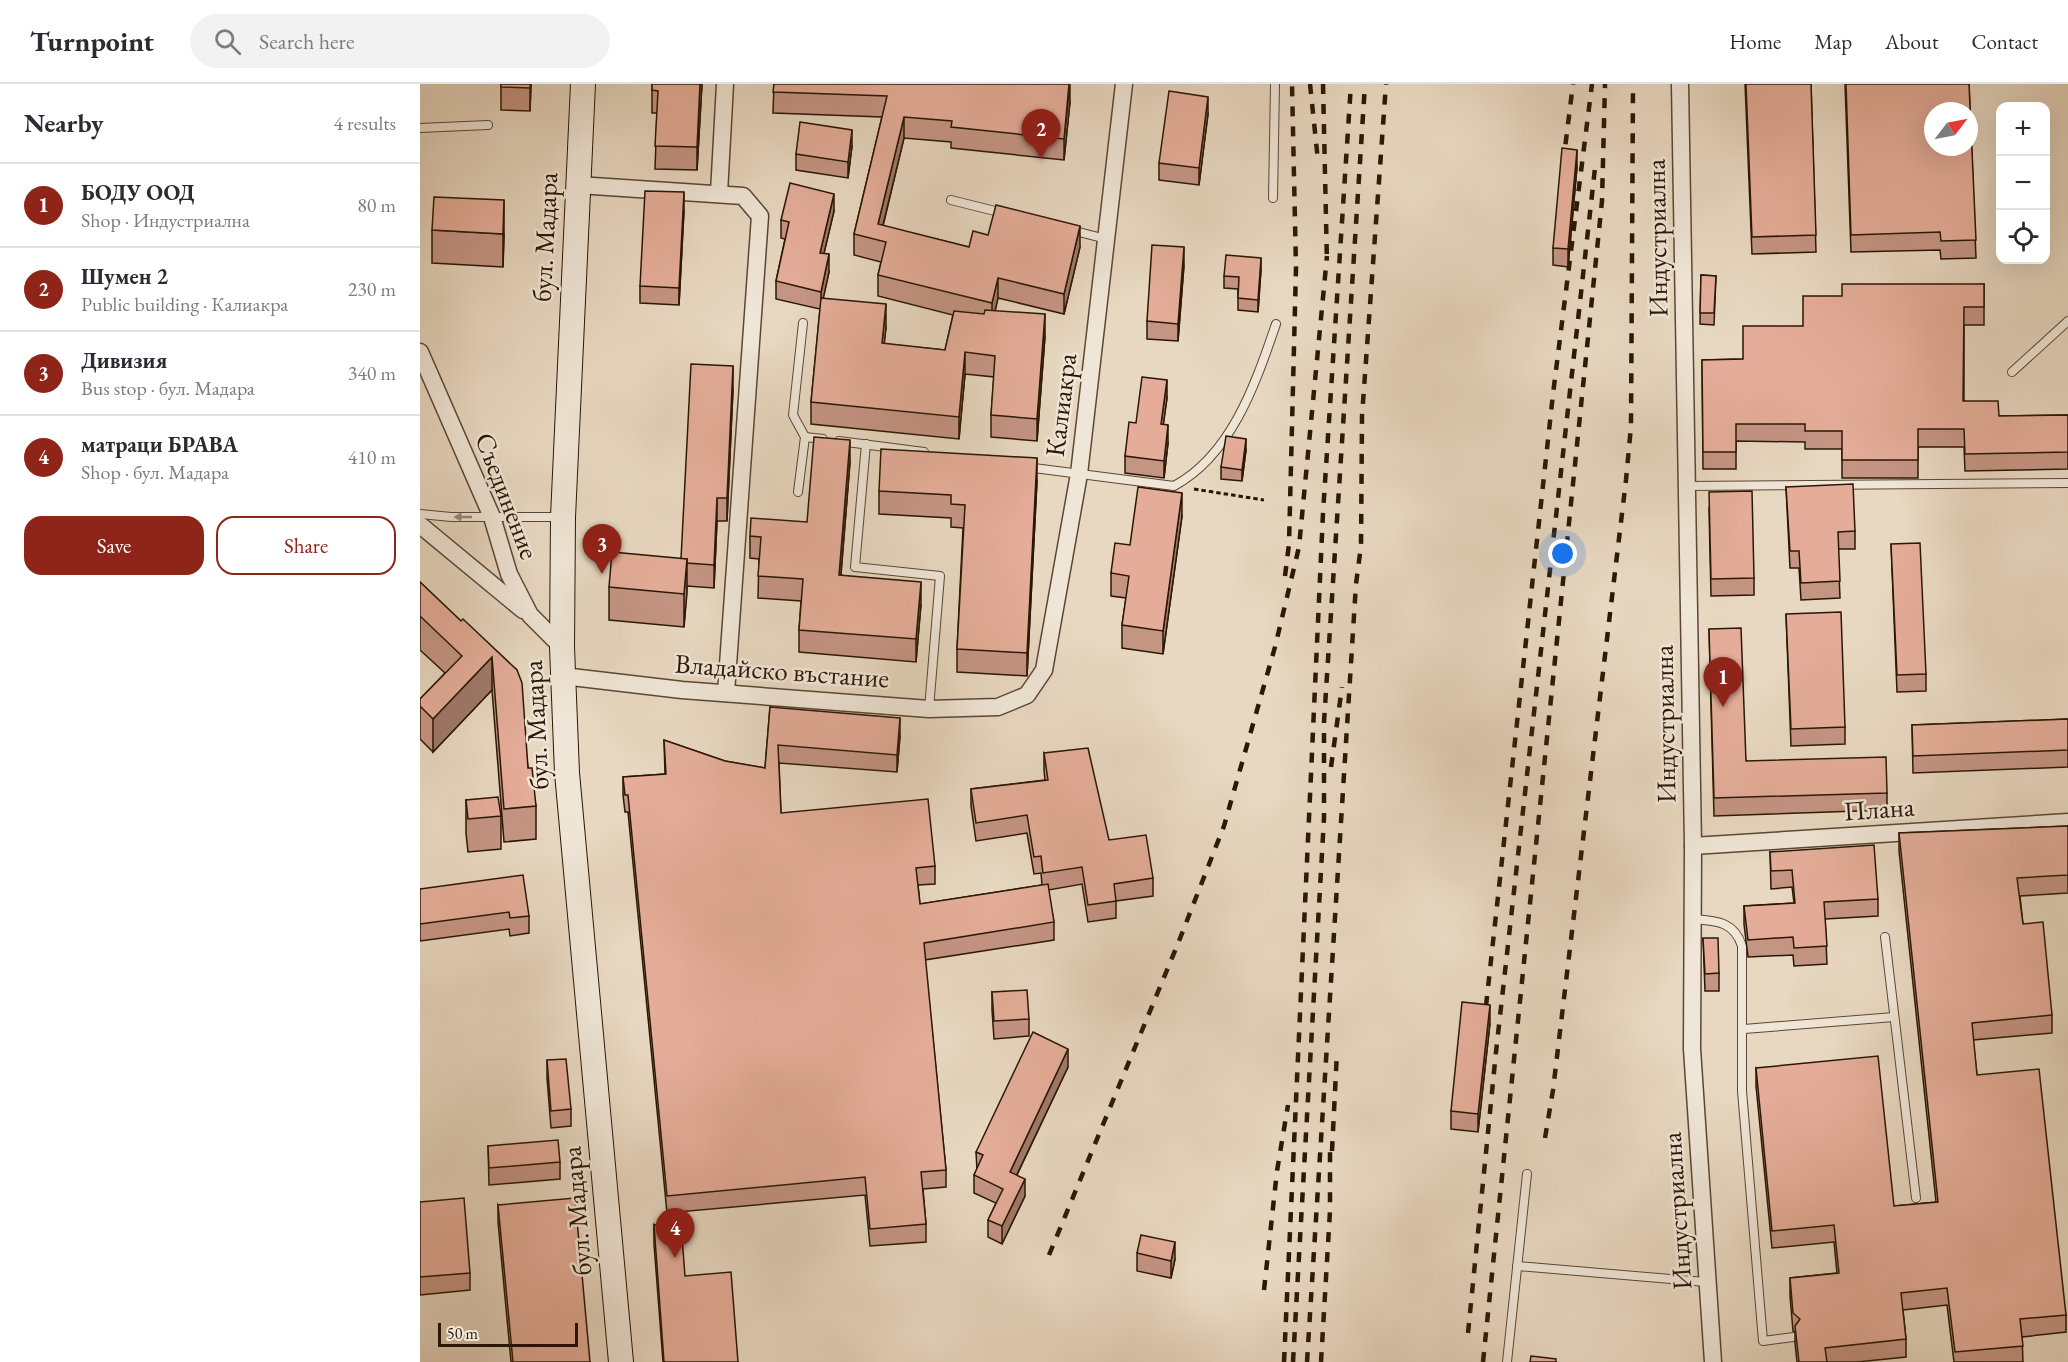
<!DOCTYPE html>
<meta charset="utf-8">
<style>
:root{--surface:#fff;--page:#f2f2f3;--text:#2b2b33;--muted:#7c7c81;--line:#e1e1e2;--accent:#8f2418}
body{margin:0;font-family:"EB Garamond",serif;background:var(--page);color:var(--text)}
.controls{position:absolute;right:18px;top:18px;display:grid;overflow:hidden;border-radius:12px;box-shadow:0 6px 24px #0002}
.controls button{width:54px;height:54px;display:grid;place-items:center;padding:0;border:0;border-bottom:2px solid var(--line);background:var(--surface);color:var(--text);font:30px sans-serif}
.compass{position:absolute;left:1504px;top:18px;width:54px;height:54px;border-radius:50%;background:var(--surface);box-shadow:0 6px 24px #0002;rotate:58deg}
.scale{position:absolute;left:18px;bottom:15px;width:140px;box-sizing:border-box;padding-left:6px;border:3px solid #2a1705;border-top:0;font-size:16px;line-height:21px;white-space:nowrap;color:#2a1705;-webkit-text-stroke:4px #f0e6d7;paint-order:stroke}
.you{position:absolute;left:1143px;top:470px;width:21px;height:21px;margin:-15px;border:4px solid #fff;border-radius:50%;background:#1a73e8;box-shadow:0 0 0 9px #1a73e833}
.badge{display:grid;place-items:center;width:39px;height:39px;border-radius:50%;background:var(--accent);color:#fff;font-size:20px;font-weight:700}
.pin{position:absolute;translate:-50% -50px;filter:drop-shadow(0 2px 3px #0008)}
.pin::after{content:'';position:absolute;top:32px;width:21px;height:18px;background:inherit;clip-path:polygon(0 0,100% 0,50% 100%)}
.list{margin:0;padding:0;list-style:none}
h2{display:flex;justify-content:space-between;align-items:center;height:78px;margin:0;padding:0 24px;font-size:26px}
h2 small{font-size:20px;font-weight:400;color:var(--muted)}
.list li{display:grid;grid-template-columns:39px 1fr auto;gap:18px;align-items:center;box-sizing:border-box;height:84px;padding:0 24px;border-top:2px solid var(--line)}
.list b{display:block;font-size:22px;white-space:nowrap}
.list p{margin:0;font-size:20px;white-space:nowrap;color:var(--muted)}
.list em{font-size:20px;font-style:normal;color:var(--muted)}
.actions{display:flex;gap:12px;padding:18px 24px}
.actions a{flex:1;padding:14px 0;border:2px solid var(--accent);border-radius:18px;text-align:center;font-size:21px;color:var(--accent)}
.actions .main{background:var(--accent);color:#fff}
.icon{flex:none;width:33px;height:33px;fill:none;stroke:currentColor;stroke-width:2;stroke-linecap:round;stroke-linejoin:round}
.map{position:relative;flex:none;width:1648px;height:1278px;overflow:hidden}
header{display:flex;align-items:center;gap:36px;box-sizing:border-box;height:84px;padding:0 30px;background:var(--surface);border-bottom:2px solid var(--line)}
header strong{font-size:28px}
nav{display:flex;gap:33px;margin-inline-start:auto;font-size:21px}
.search{width:420px;height:54px;background:var(--page);display:flex;align-items:center;gap:15px;box-sizing:border-box;padding:0 21px;border-radius:33px;color:var(--muted);font-size:22px}
main{display:flex}
aside{flex:1;background:var(--surface)}
.map>svg:first-child{display:block}
.lines{fill:none;stroke-linecap:round;stroke-linejoin:round}
.service-casing{stroke:#5a4734;stroke-width:10}
.minor-casing{stroke:#5a4734;stroke-width:19}
.secondary-casing{stroke:#2a1705;stroke-width:26}
.path{stroke:#2a1705;stroke-width:3;stroke-dasharray:4.5 3;stroke-linecap:butt}
.service{stroke:#f0e6d7;stroke-width:8}
.minor{stroke:#f0e6d7;stroke-width:16}
.secondary{stroke:#f0e6d7;stroke-width:24}
.rail{stroke:#2a1705;stroke-width:4.5;stroke-dasharray:10 10;stroke-linecap:butt}
.wall{fill:#c59584;stroke:#2a1705;stroke-width:1.5}
.shaded-wall{fill:#a0796b;stroke:#2a1705;stroke-width:1.5}
.building{fill:#e5ad99;stroke:#2a1705;stroke-width:1.5;fill-rule:evenodd}
.oneway{fill:#978978}
.labels{text-anchor:middle;stroke-width:5;stroke-linejoin:round;paint-order:stroke}
.street-label{font-size:27px;fill:#2a1705;stroke:#f0e6d7}
</style>
<header>
<strong>Turnpoint</strong>
<div class="search"><svg class="icon" aria-label="search" viewBox="0 0 24 24"><circle cx="10" cy="10" r="6"/><path d="M15 15l6 6"/></svg>Search here</div>
<nav><a>Home</a><a>Map</a><a>About</a><a>Contact</a></nav>
</header>
<main>
<aside>
<h2>Nearby<small>4 results</small></h2>
<ul class="list">
<li><span class="badge">1</span><div><b>БОДУ ООД</b><p>Shop · Индустриална</p></div><em>80 m</em></li>
<li><span class="badge">2</span><div><b>Шумен 2</b><p>Public building · Калиакра</p></div><em>230 m</em></li>
<li><span class="badge">3</span><div><b>Дивизия</b><p>Bus stop · бул. Мадара</p></div><em>340 m</em></li>
<li><span class="badge">4</span><div><b>матраци БРАВА</b><p>Shop · бул. Мадара</p></div><em>410 m</em></li>
</ul>
<div class="actions"><a class="main">Save</a><a>Share</a></div>
</aside>
<div class="map">
<svg width="1648" height="1278" viewBox="0 0 1648 1278">
<rect width="100%" height="100%" fill="#e8d8c1"/>
<filter id="stains"><feTurbulence type="fractalNoise" baseFrequency=".00333" numOctaves="4"/><feColorMatrix values="0 0 0 0 .2 0 0 0 0 .09 0 0 0 0 .02 0 0 0 .5 -.17"/></filter>
<radialGradient id="worn" r=".72"><stop offset=".6" stop-color="#630" stop-opacity="0"/><stop offset="1" stop-color="#630" stop-opacity=".3"/></radialGradient>
<g class="lines">
<defs>
<g id="service">
<path d="M0,44L68,41"/>
<path d="M853,114L855,0"/>
<path d="M531,116L583,129"/>
<path d="M651,146L686,155"/>
<path d="M1592,288L1648,237"/>
<path d="M385,353L403,355"/>
<path d="M419,357L504,368"/>
<path d="M446,360L435,483L520,492L509,625"/>
<path d="M606,383L754,402C812,371 836,298 856,240"/>
<path d="M1267,402L1648,399"/>
<path d="M378,408L385,353L373,331L383,239"/>
<path d="M0,430L31,433H140"/>
<path d="M1273,835C1296,837 1314,837 1322,862V1007L1343,1257L1374,1253"/>
<path d="M1465,853L1496,1114"/>
<path d="M1324,945L1474,933"/>
<path d="M1097,1182L1286,1198"/>
<path d="M1087,1278L1107,1090"/>
</g>
<g id="minor">
<path d="M1260,0L1273,762L1272,965L1293,1278"/>
<path d="M158,101L323,112L340,132L306,609"/>
<path d="M299,109L305,0"/>
<path d="M0,268L72,433L89,490L110,531L142,563"/>
<path d="M0,441L103,526"/>
<path d="M143,592L262,606L509,625L578,623L607,611L624,586L659,390L704,0"/>
<path d="M1273,762L1648,738"/>
</g>
<path id="secondary" d="M163,0L143,433L142,563L147,689L201,1278"/>
</defs>
<use href="#service" class="service-casing"/>
<use href="#minor" class="minor-casing"/>
<use href="#secondary" class="secondary-casing"/>
<path class="path" d="M774,405L844,416"/>
<use href="#service" class="service"/>
<use href="#minor" class="minor"/>
<use href="#secondary" class="secondary"/>
<g class="rail">
<path d="M890,0L898,77"/>
<path d="M903,0L907,180"/>
<path d="M1143,80L1153,0"/>
<path d="M865,492L869,460L876,184L872,0"/>
<path d="M911,683L922,603"/>
<path d="M1066,922L1133,310L1172,0"/>
<path d="M1125,1054L1133,1006L1206,396L1211,342L1213,0"/>
<path d="M912,1067L917,968"/>
<path d="M629,1171L759,857L804,742L855,563L879,463L907,172"/>
<path d="M844,1206L857,1087L868,1021"/>
<path d="M1048,1249L1076,968L1175,84"/>
<path d="M864,1278L903,429L931,0"/>
<path d="M873,1278L904,734V638L945,0"/>
<path d="M887,1278L936,500L941,462L942,332L966,0"/>
<path d="M901,1278L910,1127V1060"/>
<path d="M1063,1278L1182,117L1185,0"/>
</g>
</g>
<g class="wall">
<path d="M81,0H111L110,27L81,26Z"/>
<path d="M232,0H282L277,86L235,85L237,29H232Z"/>
<path d="M354,0L650,18L644,76L531,64V58L484,54L463,142L549,163L568,151L660,163L644,230L578,214L575,227L625,252L617,357L571,353V331L574,293L545,290L539,355L391,340V318L400,225L356,215V197L365,155L361,154V136L414,127L404,169L409,188L403,214L466,243L464,260L525,266L533,231L458,212V191L461,178L434,171V150L462,33L353,29Z"/>
<path d="M1325,0H1391L1396,168L1332,170Z"/>
<path d="M1425,0H1549L1556,174L1521,175L1520,166L1431,168Z"/>
<path d="M788,30L779,101L739,96V79Z"/>
<path d="M432,62L428,94L376,86V70Z"/>
<path d="M1157,83L1148,183L1133,181V164Z"/>
<path d="M264,126L259,221L220,219V202Z"/>
<path d="M12,146L84,150L83,183L12,179Z"/>
<path d="M764,181L758,257L727,255V237Z"/>
<path d="M841,185L838,228L818,226V205L804,204V192Z"/>
<path d="M1281,191L1296,192L1294,241L1280,240Z"/>
<path d="M1564,200V241H1544V317L1579,332L1648,331V385L1545,387L1544,363H1498V394H1422V365H1385V358L1316,357V385H1283L1282,276L1323,275L1383,242L1422,212Z"/>
<path d="M313,305L307,437H297L294,504L267,502L264,543L189,536V503L261,475Z"/>
<path d="M747,314L743,341L748,359L744,394L705,389V372L716,339Z"/>
<path d="M826,366L822,397L801,395V383Z"/>
<path d="M430,378L421,491L501,520L496,578L379,568V546L381,517L338,514L339,475L330,474V452L387,438Z"/>
<path d="M617,397L607,592L537,588V565L543,444L531,443V434L459,430V407Z"/>
<path d="M1366,403L1435,447V465H1418L1420,514L1381,516L1379,484H1370Z"/>
<path d="M1289,425L1334,494V511L1291,512Z"/>
<path d="M762,432L743,570L702,564V541L706,514L691,512V489L710,461Z"/>
<path d="M1471,460L1506,590V607L1477,608Z"/>
<path d="M0,498L41,537L97,586L108,684L116,722V755L84,758L72,606L13,668L0,655V615L25,589L0,566Z"/>
<path d="M1366,530L1425,643V660L1371,662Z"/>
<path d="M1289,545L1326,677L1467,709V726L1294,732Z"/>
<path d="M350,623L480,652L477,688L359,679L361,729L515,782V800L498,801L500,820L622,801L621,789L614,790L607,749L556,757L551,722V705L625,696L624,686V669L689,756L733,794V812L696,817V834L668,838L662,800L628,806L634,838V856L505,876L526,1086V1103L503,1105L506,1140V1158L450,1162L445,1111L247,1129L208,728H205L203,711V693L245,690L244,656L305,677L345,684Z"/>
<path d="M1648,635V683L1493,689L1492,641Z"/>
<path d="M46,716L81,732V765L48,768L46,749Z"/>
<path d="M1648,742V809L1600,812L1603,840L1632,931V949L1553,956L1557,991L1646,1231V1248L1602,1253L1603,1278H1534L1527,1221L1483,1226L1486,1255V1273L1437,1278H1377L1375,1259V1248L1373,1247L1370,1212V1194L1417,1189L1414,1158L1352,1164L1336,1002V984L1474,1122L1516,1118L1479,767V749Z"/>
<path d="M1350,768L1458,815V832L1405,835L1407,880L1374,882L1373,871L1328,873L1324,840V822L1374,819L1372,803L1351,805Z"/>
<path d="M0,805L109,832V849L90,852L89,845L0,857Z"/>
<path d="M1283,854L1299,889V907H1285Z"/>
<path d="M572,908L609,935V952L574,955L572,926Z"/>
<path d="M1070,939L1058,1048L1031,1045V1027Z"/>
<path d="M127,976L151,1025V1042L131,1044L127,994Z"/>
<path d="M648,983L597,1091L605,1112L582,1160L568,1153V1136L576,1119L554,1109V1091L557,1086L556,1068Z"/>
<path d="M68,1062L140,1078V1095L69,1101Z"/>
<path d="M0,1118L50,1189V1206L0,1211Z"/>
<path d="M78,1121L170,1278H91L78,1138Z"/>
<path d="M234,1141L265,1192L318,1278H243L234,1160Z"/>
<path d="M717,1169L755,1175L751,1194L717,1187Z"/>
</g>
<g class="shaded-wall">
<path d="M110,0H111L110,27Z"/>
<path d="M280,0H282L277,86V63Z"/>
<path d="M650,0V18L644,76V55Z"/>
<path d="M788,13V30L779,101V84Z"/>
<path d="M484,33V54L459,157L458,140Z"/>
<path d="M432,46V62L428,94V78Z"/>
<path d="M1157,66V83L1148,183V165Z"/>
<path d="M264,108V126L259,221V204Z"/>
<path d="M414,110V127L400,186V169Z"/>
<path d="M84,116V150L83,183V150Z"/>
<path d="M660,142V163L644,230V210Z"/>
<path d="M764,163V181L758,257V240Z"/>
<path d="M409,170V188L401,225V208Z"/>
<path d="M841,174V185L838,228V216Z"/>
<path d="M578,194V214L572,240V219Z"/>
<path d="M466,220V243L462,281V259Z"/>
<path d="M625,230V252L617,357V335Z"/>
<path d="M545,268V290L539,355V333Z"/>
<path d="M313,282V305L307,437V414Z"/>
<path d="M747,296V314L741,358V340Z"/>
<path d="M748,341V359L744,394V377Z"/>
<path d="M826,355V366L822,397V386Z"/>
<path d="M430,356V378L419,513V491Z"/>
<path d="M617,374V397L607,592V569Z"/>
<path d="M762,409V432L743,570V547Z"/>
<path d="M297,414V437L294,504V481Z"/>
<path d="M267,475V509L264,543V510Z"/>
<path d="M501,498V520L496,578V555Z"/>
<path d="M72,573V606L13,668V635Z"/>
<path d="M480,634V652L477,688V671Z"/>
<path d="M1070,921V939L1058,1048V1030Z"/>
<path d="M648,965V983L590,1105V1088Z"/>
<path d="M605,1095V1112L582,1160V1142Z"/>
<path d="M755,1158V1175L751,1194V1177Z"/>
</g>
<g class="building">
<path d="M81,0H110V4L81,3Z"/>
<path d="M232,0H280L277,63L235,62L238,7L232,6Z"/>
<path d="M354,0H649L644,55L531,43L532,37L484,33L458,140L549,163L553,147L568,151L576,121L660,142L644,210L578,194L572,219L458,191L466,158L434,150L467,12L353,8Z"/>
<path d="M1326,0H1391L1396,151L1332,153Z"/>
<path d="M1426,0H1549L1556,156L1521,157L1520,148L1431,151ZM1513,27H1549V63H1513Z"/>
<path d="M749,7L788,13L779,84L739,79Z"/>
<path d="M380,38L432,46L428,78L376,70Z"/>
<path d="M1142,64L1157,66L1148,165L1133,164Z"/>
<path d="M370,99L414,110L400,169L409,170L401,208L356,197L369,138L361,136Z"/>
<path d="M225,107L264,108L259,204L220,202Z"/>
<path d="M14,113L84,116L83,150L12,146Z"/>
<path d="M732,161L764,163L758,240L727,237Z"/>
<path d="M806,171L841,174L838,216L818,214L819,193L804,192Z"/>
<path d="M1281,191L1296,192L1294,229H1280Z"/>
<path d="M1422,200H1564V223H1544L1543,317H1578L1579,332L1648,331V368L1545,370L1544,345H1498V376H1422V347H1385V340H1316V368H1283L1282,276L1323,275V242H1383V212H1422Z"/>
<path d="M401,214L466,220L462,259L525,266L534,227L564,230L565,226L625,230L617,335L571,331L575,272L545,268L539,333L391,318Z"/>
<path d="M271,280L313,282L307,414H297L294,481L267,479V475H261Z"/>
<path d="M722,293L747,296L741,340L748,341L744,377L705,372L709,338L716,339Z"/>
<path d="M806,352L826,355L822,386L801,383Z"/>
<path d="M394,353L430,356L419,491L501,498L496,555L379,546L383,495L338,492L341,453L330,452L331,434L387,438Z"/>
<path d="M461,365L617,374L607,569L537,565L545,421L531,420V411L459,407Z"/>
<path d="M1433,400L1435,447L1418,448L1420,497L1381,499L1379,467H1370L1366,403Z"/>
<path d="M718,403L762,409L743,547L702,541L709,492L691,489L695,459L710,461Z"/>
<path d="M1332,407L1334,494L1291,495L1289,408Z"/>
<path d="M1500,459L1506,590L1477,591L1471,460Z"/>
<path d="M192,468L267,475L264,510L189,503Z"/>
<path d="M0,498L41,537L43,535L97,586L102,599L108,684H112L116,722L84,725L72,573L13,635L0,622V615L42,572L0,532Z"/>
<path d="M1421,528L1425,643L1371,645L1366,530Z"/>
<path d="M1321,544L1326,677L1466,673L1467,709L1294,714L1289,545Z"/>
<path d="M350,623L480,634L477,671L358,661L361,729L508,715L515,782L496,784L500,820L628,800L634,838L504,859L526,1086L501,1088L506,1140L450,1145L445,1093L247,1112L208,711H205L203,693L246,690L244,656L305,677L345,684Z"/>
<path d="M1648,635V666L1493,672L1492,641Z"/>
<path d="M668,664L689,756L726,751L733,794L694,800L696,817L668,821L662,783L623,789L621,772L614,773L607,731L556,739L551,705L628,696L624,669Z"/>
<path d="M78,713L81,732L48,735L46,716Z"/>
<path d="M1648,742V791L1597,794L1603,840L1623,838L1632,931L1552,939L1557,991L1619,985L1646,1231L1600,1235L1603,1262L1535,1268L1527,1204L1481,1209L1486,1255L1405,1264L1407,1278H1379L1375,1242L1380,1235L1373,1229L1370,1194L1419,1189L1414,1141L1352,1147L1336,984L1458,972L1474,1122L1518,1118L1479,749Z"/>
<path d="M1454,761L1458,815L1404,818L1407,862L1374,864L1373,853L1328,856L1324,822L1375,819L1372,786L1351,787L1350,768Z"/>
<path d="M103,791L109,832L90,834L89,828L0,840V805Z"/>
<path d="M1283,854H1298L1299,889L1285,890Z"/>
<path d="M607,906L609,935L574,937L572,908Z"/>
<path d="M1042,918L1070,921L1058,1030L1031,1027Z"/>
<path d="M613,948L648,965L590,1088L605,1095L582,1142L568,1136L583,1105L554,1091L563,1071L556,1068Z"/>
<path d="M146,975L151,1025L131,1027L127,976Z"/>
<path d="M138,1056L140,1078L69,1084L68,1062Z"/>
<path d="M44,1114L50,1189L0,1193V1118Z"/>
<path d="M155,1114L170,1278H93L78,1121Z"/>
<path d="M261,1140L265,1192L311,1188L318,1278H244L234,1141Z"/>
<path d="M721,1151L755,1158L751,1177L717,1169Z"/>
<path d="M1111,1272L1136,1275V1278H1110Z"/>
</g>
<defs><path id="oneway-solid" d="M-6-.8H1V-3.2L6.5 0L1 3.2V.8H-6Z" transform="scale(1.5)"/></defs>
<use class="oneway" href="#oneway-solid" transform="translate(43 433) rotate(-180)"/>
<g class="labels">
<g class="street-label">
<text transform="translate(125 153) rotate(-87)" y="9">бул. Мадара</text>
<text transform="translate(1237 154) rotate(-91)" y="9">Индустриална</text>
<text transform="translate(641 321) rotate(-83)" y="9">Калиакра</text>
<text transform="translate(87 412) rotate(69)" y="9">Съединение</text>
<text transform="translate(362 587) rotate(4)" y="9">Владайско въстание</text>
<text transform="translate(1245 640) rotate(-91)" y="9">Индустриална</text>
<text transform="translate(116 641) rotate(-93)" y="9">бул. Мадара</text>
<text transform="translate(1459 725) rotate(-4)" y="9">Плана</text>
<text transform="translate(157 1127) rotate(-95)" y="9">бул. Мадара</text>
<text transform="translate(1257 1127) rotate(-94)" y="9">Индустриална</text>
</g>
</g>
<rect width="100%" height="100%" filter="url(#stains)"/>
<rect width="100%" height="100%" fill="url(#worn)"/>
</svg>
<div class="controls">
<button>+</button>
<button>−</button>
<button><svg class="icon" aria-label="locate" viewBox="0 0 24 24"><circle cx="12" cy="12" r="6"/><path d="M12 2v4M12 18v4M2 12h4M18 12h4"/></svg></button>
</div>
<svg class="compass" viewBox="-18 -18 36 36"><path d="M0-13l5 13h-10z" fill="#e53935"/><path d="M0 13l5-13h-10z" fill="#7c7c81"/></svg>
<div class="scale">50 m</div>
<div class="you"></div>
<div class="pin badge" style="left:1303px;top:623px">1</div>
<div class="pin badge" style="left:621px;top:75px">2</div>
<div class="pin badge" style="left:182px;top:490px">3</div>
<div class="pin badge" style="left:255px;top:1174px">4</div>
</div>
</main>
